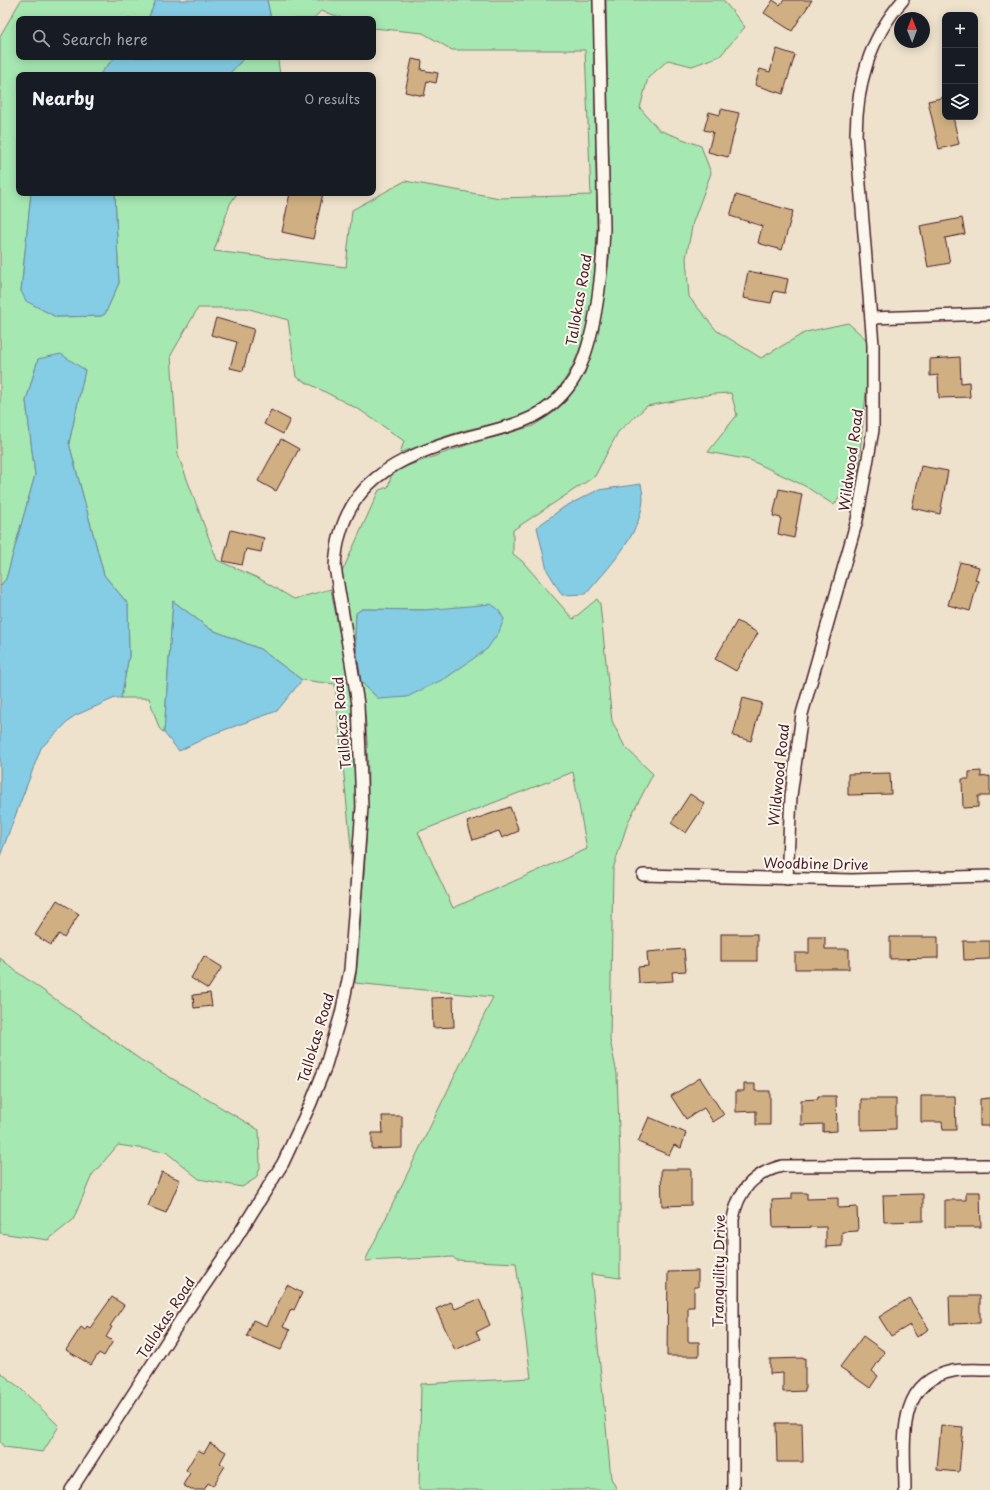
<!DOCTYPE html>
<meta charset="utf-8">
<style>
:root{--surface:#171b24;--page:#242831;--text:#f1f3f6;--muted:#9ea1a6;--line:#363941}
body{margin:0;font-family:"Playpen Sans",sans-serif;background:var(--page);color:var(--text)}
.controls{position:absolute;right:12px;top:12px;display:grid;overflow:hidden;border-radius:8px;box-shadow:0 2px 10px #0003}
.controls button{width:36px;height:36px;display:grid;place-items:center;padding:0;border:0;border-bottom:1px solid var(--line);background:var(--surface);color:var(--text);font:20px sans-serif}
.compass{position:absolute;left:894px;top:12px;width:36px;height:36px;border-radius:50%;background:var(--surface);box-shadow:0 2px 10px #0003;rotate:359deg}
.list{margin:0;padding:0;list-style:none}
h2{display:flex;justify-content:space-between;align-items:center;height:52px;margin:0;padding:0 16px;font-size:17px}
h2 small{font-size:13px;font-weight:400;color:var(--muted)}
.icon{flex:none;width:22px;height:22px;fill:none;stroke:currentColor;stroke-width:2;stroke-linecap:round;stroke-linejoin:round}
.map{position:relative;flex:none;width:990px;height:1490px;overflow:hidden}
.search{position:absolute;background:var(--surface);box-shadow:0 2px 10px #0003;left:16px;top:16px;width:360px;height:44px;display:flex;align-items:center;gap:10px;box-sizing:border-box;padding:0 14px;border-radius:8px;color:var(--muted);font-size:15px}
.panel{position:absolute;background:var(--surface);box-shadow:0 2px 10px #0003;left:16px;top:72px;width:360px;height:124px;border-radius:8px}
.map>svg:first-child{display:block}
.green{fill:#a6e8b2;stroke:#78846e;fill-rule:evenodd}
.water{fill:#84cde5;stroke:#6d879b}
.building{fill:#d0b083;stroke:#4a1f2b}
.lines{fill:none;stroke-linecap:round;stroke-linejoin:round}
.street-casing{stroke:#4a1f2b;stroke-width:14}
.street{stroke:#fbf7ec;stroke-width:11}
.labels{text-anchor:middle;stroke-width:4;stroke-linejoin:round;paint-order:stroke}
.street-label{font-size:14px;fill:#4a1f2b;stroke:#fbf7ec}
</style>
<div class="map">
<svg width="990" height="1490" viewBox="0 0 990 1490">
<rect width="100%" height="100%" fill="#eee2cc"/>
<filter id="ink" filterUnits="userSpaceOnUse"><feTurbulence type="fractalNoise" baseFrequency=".025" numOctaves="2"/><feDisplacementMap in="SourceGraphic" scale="8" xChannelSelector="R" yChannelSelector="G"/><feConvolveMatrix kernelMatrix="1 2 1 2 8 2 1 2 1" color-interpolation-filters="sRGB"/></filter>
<g filter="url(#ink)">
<g class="green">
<path d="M21,0H156L148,19H19V57H115L99,75H19V193H31L21,291L27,301L56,317L101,316L105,314L119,283L115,193H237L230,204L214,251L346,267L352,210L405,181L500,198L591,195L585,50H452L423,33L373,28V19H346L321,11L313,19H271L267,0H593L597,229C595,288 590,384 527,413C509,422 486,425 466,430C444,436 422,445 400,453L404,441L360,410L296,377L288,320L246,308H198L171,355L178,455L217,560L260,579L294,599L331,589C338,628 347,667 352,706C358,763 356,822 351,879V847L335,684L302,680L260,649L210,629L173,601L164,733L159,728L149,698H121L129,656L128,604L104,575L69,443L85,370L38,359L26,401L35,475L6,579L0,586V36Z"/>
<path d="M606,0H723L745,27L720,56L692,66L668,60L648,78L640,108L659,130L701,146L711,173L693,222L686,258L689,297L717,331L761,358L806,332L848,323L867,340L868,373L858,472L834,505L805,486L750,460L708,452L737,415L731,393L713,394L647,406L618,432L595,476L513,530V554L522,561L573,619L597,599L600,604L612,721L625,747L653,774L628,822L613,869L610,1040L617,1074L620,1157V1278L591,1274L611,1478L617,1490H419L421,1384L531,1378L516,1263L456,1260L453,1257L365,1261L493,997L355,983C359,955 360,926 362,898C368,826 372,753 361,682L379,699L424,610L362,609L356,614L355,637L358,668L342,572L379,490L388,487L392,473L404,467L467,445L533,426L553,413L566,401L585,373L599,324L609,258L610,229ZM573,772L587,849L453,908L418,832Z"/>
<path d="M245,57H280L278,60L280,75H228Z"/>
<path d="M0,958L17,972L141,1060L259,1130L260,1168L256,1178L242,1187L199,1179L166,1152L118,1145L92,1175L73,1220L48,1240L0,1233Z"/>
<path d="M0,1372L20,1388L59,1426L43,1452L4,1447L0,1442Z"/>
</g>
<g class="water">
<path d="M156,0H267L271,19H148Z"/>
<path d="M115,57H245L228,75H99Z"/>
<path d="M31,193H115L119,283L105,314L101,316L56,317L26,301L21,291Z"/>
<path d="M61,354L85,370L69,443L104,575L128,604L129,656L121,698H115L74,716L41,748L0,856V586L6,579L35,475L26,401L38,359Z"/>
<path d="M641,484C642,489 643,495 643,500C640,536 608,568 586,594L562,595L547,570L537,527L564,507L598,490Z"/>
<path d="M173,601L210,629L260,649L302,680L277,711L213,734L179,751L164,733Z"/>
<path d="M491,604L498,609L504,619L499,632L487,649L446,678L407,697L379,699L361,682L355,637L356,613L362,609L424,610Z"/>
</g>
<g class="building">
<path d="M773,0L780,5L784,0H812L792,31L764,13Z"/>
<path d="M777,49L795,55L783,94L755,85L760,69L770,72Z"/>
<path d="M412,59L422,61L421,70L438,73L436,83L427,81L424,96L405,92Z"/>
<path d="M945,97V117H953L959,144L939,149L928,101Z"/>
<path d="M721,109L739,113L728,157L708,152L713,132L704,130L709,112L720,115Z"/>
<path d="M290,193H323L313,239L282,232Z"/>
<path d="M736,195L793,211L782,250L758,243L762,226L730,216Z"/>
<path d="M962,218L965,234L945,238L950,263L928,267L920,226Z"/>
<path d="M748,271L788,279L785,293L774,291L771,303L743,298Z"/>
<path d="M216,318L254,329L243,371L230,368L237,342L211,335Z"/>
<path d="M960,357L961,383L969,382L970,397L939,398L938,375L930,376V359Z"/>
<path d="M271,410L290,420L283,434L264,424Z"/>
<path d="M281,439L299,449L276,491L258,481Z"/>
<path d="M921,466L948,471L940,514L912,508Z"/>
<path d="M779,489L802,494L794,538L778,534L781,518L773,516Z"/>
<path d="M231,530L264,538L261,552L246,549L242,565L223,561Z"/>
<path d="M960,562L979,567L975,580L978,581L970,611L948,605Z"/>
<path d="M737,621L758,633L736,671L715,659Z"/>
<path d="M743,698L762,703L751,741L733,736Z"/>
<path d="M981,771V777L990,776V796H978V807L963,808L962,779H969V772Z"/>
<path d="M890,773L891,794L848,795V774Z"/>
<path d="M690,794L705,804L686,833L671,823Z"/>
<path d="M510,807L519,831L502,838L499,831L473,840L467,822Z"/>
<path d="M57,900L79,914L64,938L59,934L51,945L35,935Z"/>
<rect x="721" y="934" width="36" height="27"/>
<path d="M809,937H825V949H849V969H795V953H809Z"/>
<path d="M890,937H938V958L890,959Z"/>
<path d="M963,941H990V959L964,960Z"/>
<path d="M684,949L686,971L672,972L673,981L639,983L638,967L648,966L647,952Z"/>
<path d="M204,956L222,967L208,989L191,978Z"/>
<path d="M210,993L212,1006L194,1008L193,995Z"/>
<path d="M453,997L454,1027L433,1028L432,998Z"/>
<path d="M700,1078L724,1115L713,1122L704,1108L686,1119L671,1096Z"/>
<path d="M744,1084H755V1091H770V1125H756V1111L736,1112V1091H744Z"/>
<path d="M818,1096H836L837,1131L823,1132V1124L801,1125V1100L818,1099Z"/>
<path d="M921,1096H955L956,1130H943L942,1122H921Z"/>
<path d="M990,1098V1126H980V1099Z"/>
<path d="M861,1099H896V1129L861,1130Z"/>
<path d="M382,1116H402V1148L372,1149V1133H383Z"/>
<path d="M649,1117L686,1133L681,1148L674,1145L669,1155L638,1142Z"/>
<path d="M661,1169H691V1205L662,1206Z"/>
<path d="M162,1172L180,1180L166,1213L148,1206Z"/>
<path d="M966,1192H980L981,1227H945V1200H966Z"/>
<path d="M792,1193H807V1199L838,1198V1208L857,1207L858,1231L842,1232V1246L826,1247V1227L773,1228L772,1200L792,1199Z"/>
<path d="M923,1194V1221L884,1222L883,1195Z"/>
<path d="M698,1271V1287H694V1307H688V1342H699V1356H667L668,1272Z"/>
<path d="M287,1285L302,1293L294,1310L291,1309L283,1327L290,1330L281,1350L247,1336L253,1320L267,1326Z"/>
<path d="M949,1296H980V1323L950,1324Z"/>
<path d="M112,1297L124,1305L110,1326L112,1327L106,1337L113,1341L104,1356L99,1353L91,1365L66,1350L81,1327L85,1330L87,1326L90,1328Z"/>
<path d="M909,1298L929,1329L917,1337L910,1325L891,1336L879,1317Z"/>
<path d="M479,1299L490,1325L476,1332L480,1339L455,1350L436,1309L451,1302L455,1309Z"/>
<path d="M863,1336L885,1352L872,1371L878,1376L870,1388L840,1367Z"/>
<path d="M805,1358V1391L783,1392V1373L770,1374V1359Z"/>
<path d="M776,1423H802L803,1462H777Z"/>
<path d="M941,1425L963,1427L959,1472L937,1470Z"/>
<path d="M210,1443L226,1452L220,1463L225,1466L213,1486L208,1483L204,1490H191L183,1485L190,1473L186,1470L198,1450L204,1453Z"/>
</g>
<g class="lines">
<defs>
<g id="street">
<path d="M871,318L990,314"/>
<path d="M643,875L852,880L990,876"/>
<path d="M787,879L791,796L802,714L857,520L873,430V345L856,135C857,84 869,39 903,0"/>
<path d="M71,1490L182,1318L232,1245L283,1163L310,1105L325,1068L341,1014L350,970L362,807L358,704L335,567C339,483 396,457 468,437C510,426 546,421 572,382C596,345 602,272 604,229L599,0"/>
<path d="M733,1490V1219C738,1190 754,1173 782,1166L990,1165"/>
<path d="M905,1490C905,1445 894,1382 953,1371C965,1369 978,1370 990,1370"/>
</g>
</defs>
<use href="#street" class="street-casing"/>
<use href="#street" class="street"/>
</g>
</g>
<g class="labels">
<g class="street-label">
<text transform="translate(579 300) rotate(-80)" y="5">Tallokas Road</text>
<text transform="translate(851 460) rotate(-82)" y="5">Wildwood Road</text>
<text transform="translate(342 723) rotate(-95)" y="5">Tallokas Road</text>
<text transform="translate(779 775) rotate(-84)" y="5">Wildwood Road</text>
<text transform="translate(816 864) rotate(1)" y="5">Woodbine Drive</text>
<text transform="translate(316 1038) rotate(-73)" y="5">Tallokas Road</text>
<text transform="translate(719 1271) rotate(-89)" y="5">Tranquility Drive</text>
<text transform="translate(166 1318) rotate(-57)" y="5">Tallokas Road</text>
</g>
</g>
</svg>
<div class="controls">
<button>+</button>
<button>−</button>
<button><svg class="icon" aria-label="layers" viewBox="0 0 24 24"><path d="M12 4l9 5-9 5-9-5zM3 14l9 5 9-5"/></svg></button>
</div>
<svg class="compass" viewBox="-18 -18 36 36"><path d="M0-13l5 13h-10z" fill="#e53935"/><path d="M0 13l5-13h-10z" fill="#9ea1a6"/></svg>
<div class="search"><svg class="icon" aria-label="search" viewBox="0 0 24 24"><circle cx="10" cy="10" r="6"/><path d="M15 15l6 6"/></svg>Search here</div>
<section class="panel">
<h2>Nearby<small>0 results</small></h2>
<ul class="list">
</ul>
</section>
</div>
